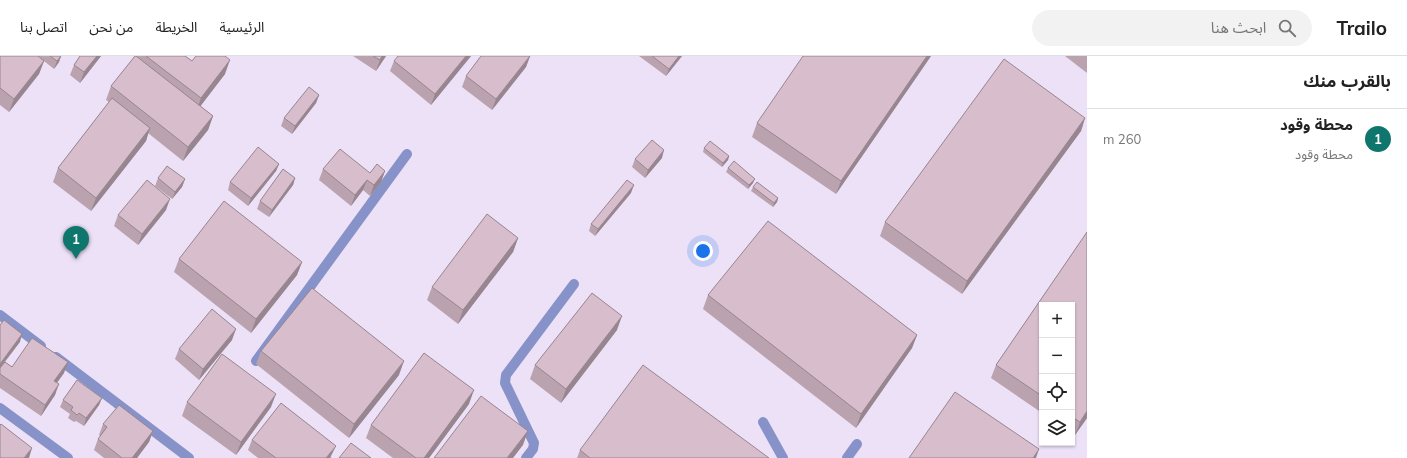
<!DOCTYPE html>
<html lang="ar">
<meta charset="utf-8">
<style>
:root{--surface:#fff;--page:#f2f2f2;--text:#222;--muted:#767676;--line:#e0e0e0;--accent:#0f766e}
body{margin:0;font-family:Mulish,"Noto Sans Arabic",sans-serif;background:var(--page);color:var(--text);direction:rtl}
.controls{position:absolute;right:12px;bottom:12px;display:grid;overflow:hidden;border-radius:0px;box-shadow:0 1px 3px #0004}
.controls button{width:36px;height:36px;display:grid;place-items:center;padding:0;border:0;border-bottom:1px solid var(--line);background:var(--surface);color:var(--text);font:20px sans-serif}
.you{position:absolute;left:703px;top:195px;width:14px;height:14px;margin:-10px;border:3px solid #fff;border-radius:50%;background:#1a73e8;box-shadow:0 0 0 6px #1a73e833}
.badge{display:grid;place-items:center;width:26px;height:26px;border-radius:50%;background:var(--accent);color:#fff;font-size:13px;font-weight:700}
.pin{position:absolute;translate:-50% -33px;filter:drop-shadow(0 1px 2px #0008)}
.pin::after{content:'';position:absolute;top:21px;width:14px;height:12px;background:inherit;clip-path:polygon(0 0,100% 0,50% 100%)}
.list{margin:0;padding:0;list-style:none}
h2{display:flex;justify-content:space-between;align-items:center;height:52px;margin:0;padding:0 16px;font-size:17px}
h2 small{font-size:13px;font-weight:400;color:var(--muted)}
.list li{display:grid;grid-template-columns:26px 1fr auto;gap:12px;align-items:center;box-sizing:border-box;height:56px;padding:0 16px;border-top:1px solid var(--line)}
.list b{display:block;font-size:15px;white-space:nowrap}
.list p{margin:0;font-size:13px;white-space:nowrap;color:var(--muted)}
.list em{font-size:13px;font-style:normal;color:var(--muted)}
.icon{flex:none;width:22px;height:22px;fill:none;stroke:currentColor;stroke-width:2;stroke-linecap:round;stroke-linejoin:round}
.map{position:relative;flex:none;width:1087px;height:402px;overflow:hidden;direction:ltr}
header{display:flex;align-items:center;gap:24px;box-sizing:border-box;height:56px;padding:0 20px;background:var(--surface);border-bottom:1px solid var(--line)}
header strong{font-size:19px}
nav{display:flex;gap:22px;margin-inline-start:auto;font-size:14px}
.search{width:280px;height:36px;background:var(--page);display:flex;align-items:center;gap:10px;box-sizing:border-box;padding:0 14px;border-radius:22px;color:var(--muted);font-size:15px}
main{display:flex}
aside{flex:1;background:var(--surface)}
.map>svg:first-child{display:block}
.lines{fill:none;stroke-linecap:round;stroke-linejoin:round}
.minor{stroke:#8792c9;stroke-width:10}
.wall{fill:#baa3af}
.shaded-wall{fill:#97858f}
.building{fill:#d8becc;stroke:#97858f}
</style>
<header>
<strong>Trailo</strong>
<div class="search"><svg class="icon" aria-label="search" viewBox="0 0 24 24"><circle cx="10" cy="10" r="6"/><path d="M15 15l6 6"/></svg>ابحث هنا</div>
<nav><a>الرئيسية</a><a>الخريطة</a><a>من نحن</a><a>اتصل بنا</a></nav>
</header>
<main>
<aside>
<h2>بالقرب منك<small></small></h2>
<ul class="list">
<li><span class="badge">1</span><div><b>محطة وقود</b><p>محطة وقود</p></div><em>260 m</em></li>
</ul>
</aside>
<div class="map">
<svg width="1087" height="402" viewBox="0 0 1087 402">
<rect width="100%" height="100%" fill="#ede1f8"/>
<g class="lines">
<g class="minor">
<path d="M0,259L41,290"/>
<path d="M56,301L189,402"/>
<path d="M256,305L407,98"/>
<path d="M0,352L68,402"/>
<path d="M763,366L783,402"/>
<path d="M526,402L533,393L534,387L505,327L506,319L574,228"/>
<path d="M847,402L857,388"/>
</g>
</g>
<g class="wall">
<path d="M0,0H61L59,6L54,13L44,5L39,18L9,56L0,49Z"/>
<path d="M80,0H101L80,27L70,19L74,9Z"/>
<path d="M135,0H185L192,5L225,18L200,50L213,60L208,74L183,105L148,77L146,85L91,155L53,126L58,112L109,46L106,44L111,30Z"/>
<path d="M353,0H386L376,15Z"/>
<path d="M471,0L431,49L390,15L394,5Z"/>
<path d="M530,0L526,11L492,54L462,31L466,20Z"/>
<path d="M639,0H682L666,20Z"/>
<path d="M931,0L836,138L752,81L757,67Z"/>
<path d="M1065,0H1087V17Z"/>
<path d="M319,39L316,47L292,78L281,70L284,62Z"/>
<path d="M1085,62L1081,75L962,238L880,180L885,166Z"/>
<path d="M704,92L729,100L728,104L722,111L703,96Z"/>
<path d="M662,102L645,122L632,111L635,103Z"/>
<path d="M279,108L276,115L248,150L228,134L230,126Z"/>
<path d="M728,112L753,127L748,133L726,116Z"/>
<path d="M323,113L370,117L385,115L381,126L370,140L363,134L351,150L319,124Z"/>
<path d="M158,122L185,123L182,131L172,143L155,130Z"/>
<path d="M295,122L293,129L269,161L257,153L260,145Z"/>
<path d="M753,131L778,142L777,146L773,151L751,135Z"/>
<path d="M631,137L595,180L589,175L591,168Z"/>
<path d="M166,154L138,189L114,170L118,159Z"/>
<path d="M1087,176V362L1075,379L1072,377V249H1042V357L991,322L996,309Z"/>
<path d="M518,182L513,196L458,268L427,244L432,231Z"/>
<path d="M179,203L302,206L297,219L251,277L174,216Z"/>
<path d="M708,239L917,279L912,292L856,372L703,253Z"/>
<path d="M617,274L561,347L530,323L535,309Z"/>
<path d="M232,284L199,324L175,303L179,293Z"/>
<path d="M20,286L5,306L12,311L64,317L57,327L55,339L41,360L0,332V312Z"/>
<path d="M261,295L399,319L349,382L256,308Z"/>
<path d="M102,342L99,349L84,370L76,365L74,366L68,362L70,358L60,351L63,344Z"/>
<path d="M187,346L271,351L236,399L182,360Z"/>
<path d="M469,348L429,402H393L366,382L371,369Z"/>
<path d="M103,368L153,375L149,386L137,402H104L94,394L98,383L100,380L99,379Z"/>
<path d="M252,384L332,401L330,402H258L248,394Z"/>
<path d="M580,394L769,402H577Z"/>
</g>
<g class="shaded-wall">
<path d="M61,0L59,6L54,13L57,5Z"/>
<path d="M97,0H101L80,27L84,16Z"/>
<path d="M382,0H386L376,15L380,4Z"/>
<path d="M466,0H471L431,49L435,38Z"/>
<path d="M530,0L526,11L492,54L496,43Z"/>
<path d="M679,0H682L666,20L669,13Z"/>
<path d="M927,0H931L836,138L841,125Z"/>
<path d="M230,4L225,18L196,56L201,42Z"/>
<path d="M44,5L39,18L9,56L14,43Z"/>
<path d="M319,39L316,47L292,78L295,70Z"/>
<path d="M213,60L208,74L183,105L188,91Z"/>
<path d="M1085,62L1081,75L962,238L967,225Z"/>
<path d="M150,72L146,85L91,155L96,142Z"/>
<path d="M664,94L662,102L645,122L648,114Z"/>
<path d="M729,100L728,104L722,111L723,107Z"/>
<path d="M279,108L276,115L248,150L251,142Z"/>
<path d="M385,115L381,126L370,140L374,129Z"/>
<path d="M295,122L293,129L269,161L272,154Z"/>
<path d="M185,123L182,131L172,143L175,136Z"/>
<path d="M755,123L753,127L748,133L749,129Z"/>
<path d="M367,124L363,134L351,150L355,139Z"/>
<path d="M634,129L631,137L595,180L598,173Z"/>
<path d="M778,142L777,146L773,151L774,147Z"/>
<path d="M170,143L166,154L138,189L142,178Z"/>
<path d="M518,182L513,196L458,268L463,254Z"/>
<path d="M302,206L297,219L251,277L256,263Z"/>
<path d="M622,260L617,274L561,347L566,333Z"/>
<path d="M236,273L232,284L199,324L203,313Z"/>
<path d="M22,278L20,286L0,312V308Z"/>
<path d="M917,279L912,292L856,372L861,358Z"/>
<path d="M404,305L399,319L349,382L354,368Z"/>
<path d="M68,306L64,317L50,336L54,325Z"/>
<path d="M59,328L55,339L41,360L45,349Z"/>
<path d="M474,334L469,348L429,402H424Z"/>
<path d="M276,338L271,351L236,399L241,386Z"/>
<path d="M102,342L99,349L84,370L86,362Z"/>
<path d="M1087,355V362L1075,379L1080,366Z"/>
<path d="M153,375L149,386L137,402H132Z"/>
<path d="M528,375L523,389L513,402H507Z"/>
<path d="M336,390L330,402H326Z"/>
<path d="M32,392L29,402H24Z"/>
<path d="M1039,393L1036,402H1033Z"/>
</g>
<g class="building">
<path d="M0,0H38L44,5L14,43L0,32Z"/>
<path d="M50,0H61L57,5Z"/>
<path d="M80,0H97L84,16L74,9Z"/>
<path d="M135,0H136L213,60L188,91L111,30Z"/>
<path d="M146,0H185L192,5L196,0H225L230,4L201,42Z"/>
<path d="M373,0H382L380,4Z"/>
<path d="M398,0H466L435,38L394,5Z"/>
<path d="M481,0H530L496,43L466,20Z"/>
<path d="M652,0H679L669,13Z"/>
<path d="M803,0H927L841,125L757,67Z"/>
<path d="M1004,3L1085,62L967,225L885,166Z"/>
<path d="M309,31L319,39L295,70L284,62Z"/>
<path d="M112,42L150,72L96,142L58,112Z"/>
<path d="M652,84L664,94L648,114L635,103Z"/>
<path d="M710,85L729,100L723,107L704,92Z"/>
<path d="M258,91L279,108L251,142L230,126Z"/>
<path d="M340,93L370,117L377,108L385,115L374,129L367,124L355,139L323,113Z"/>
<path d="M734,105L755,123L749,129L728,112Z"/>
<path d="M167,110L185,123L175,136L158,122Z"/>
<path d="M283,113L295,122L272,154L260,145Z"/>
<path d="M147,124L170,143L142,178L118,159Z"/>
<path d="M627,124L634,129L598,173L591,168Z"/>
<path d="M757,126L778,142L774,147L753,131Z"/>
<path d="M224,145L302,206L256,263L179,203Z"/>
<path d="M487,158L518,182L463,254L432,231Z"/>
<path d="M768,165L917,279L861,358L708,239Z"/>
<path d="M1087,176V355L1080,366L1072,361V249H1042V340L996,309Z"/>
<path d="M312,232L404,305L354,368L261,295Z"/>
<path d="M592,237L622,260L566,333L535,309Z"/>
<path d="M212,253L236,273L203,313L179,293Z"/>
<path d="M4,264L22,278L0,308V269Z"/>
<path d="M32,282L68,306L54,325L59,328L45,349L0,318V312L5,306L12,311Z"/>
<path d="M424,297L474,334L424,402H416L371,369Z"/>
<path d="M222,298L276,338L241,386L187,346Z"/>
<path d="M643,309L769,402H590L580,394Z"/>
<path d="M77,324L102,342L86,362L79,357L77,359L71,354L73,351L63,344Z"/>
<path d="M955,336L1039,393L1033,402H909Z"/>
<path d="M481,340L528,375L507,402H434Z"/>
<path d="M281,347L336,390L326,402H276L252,384Z"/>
<path d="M119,349L153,375L132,402H122L98,383L107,371L103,368Z"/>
<path d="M1,368L32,392L24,402H0V369Z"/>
<path d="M351,387L371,402H339Z"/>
</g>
</svg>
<div class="controls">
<button>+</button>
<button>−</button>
<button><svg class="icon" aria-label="locate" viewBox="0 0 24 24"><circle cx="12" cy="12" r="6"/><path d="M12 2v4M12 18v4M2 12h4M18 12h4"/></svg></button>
<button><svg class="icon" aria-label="layers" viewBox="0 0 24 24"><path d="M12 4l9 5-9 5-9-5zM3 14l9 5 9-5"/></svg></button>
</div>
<div class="you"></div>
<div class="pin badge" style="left:76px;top:203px">1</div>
</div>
</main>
